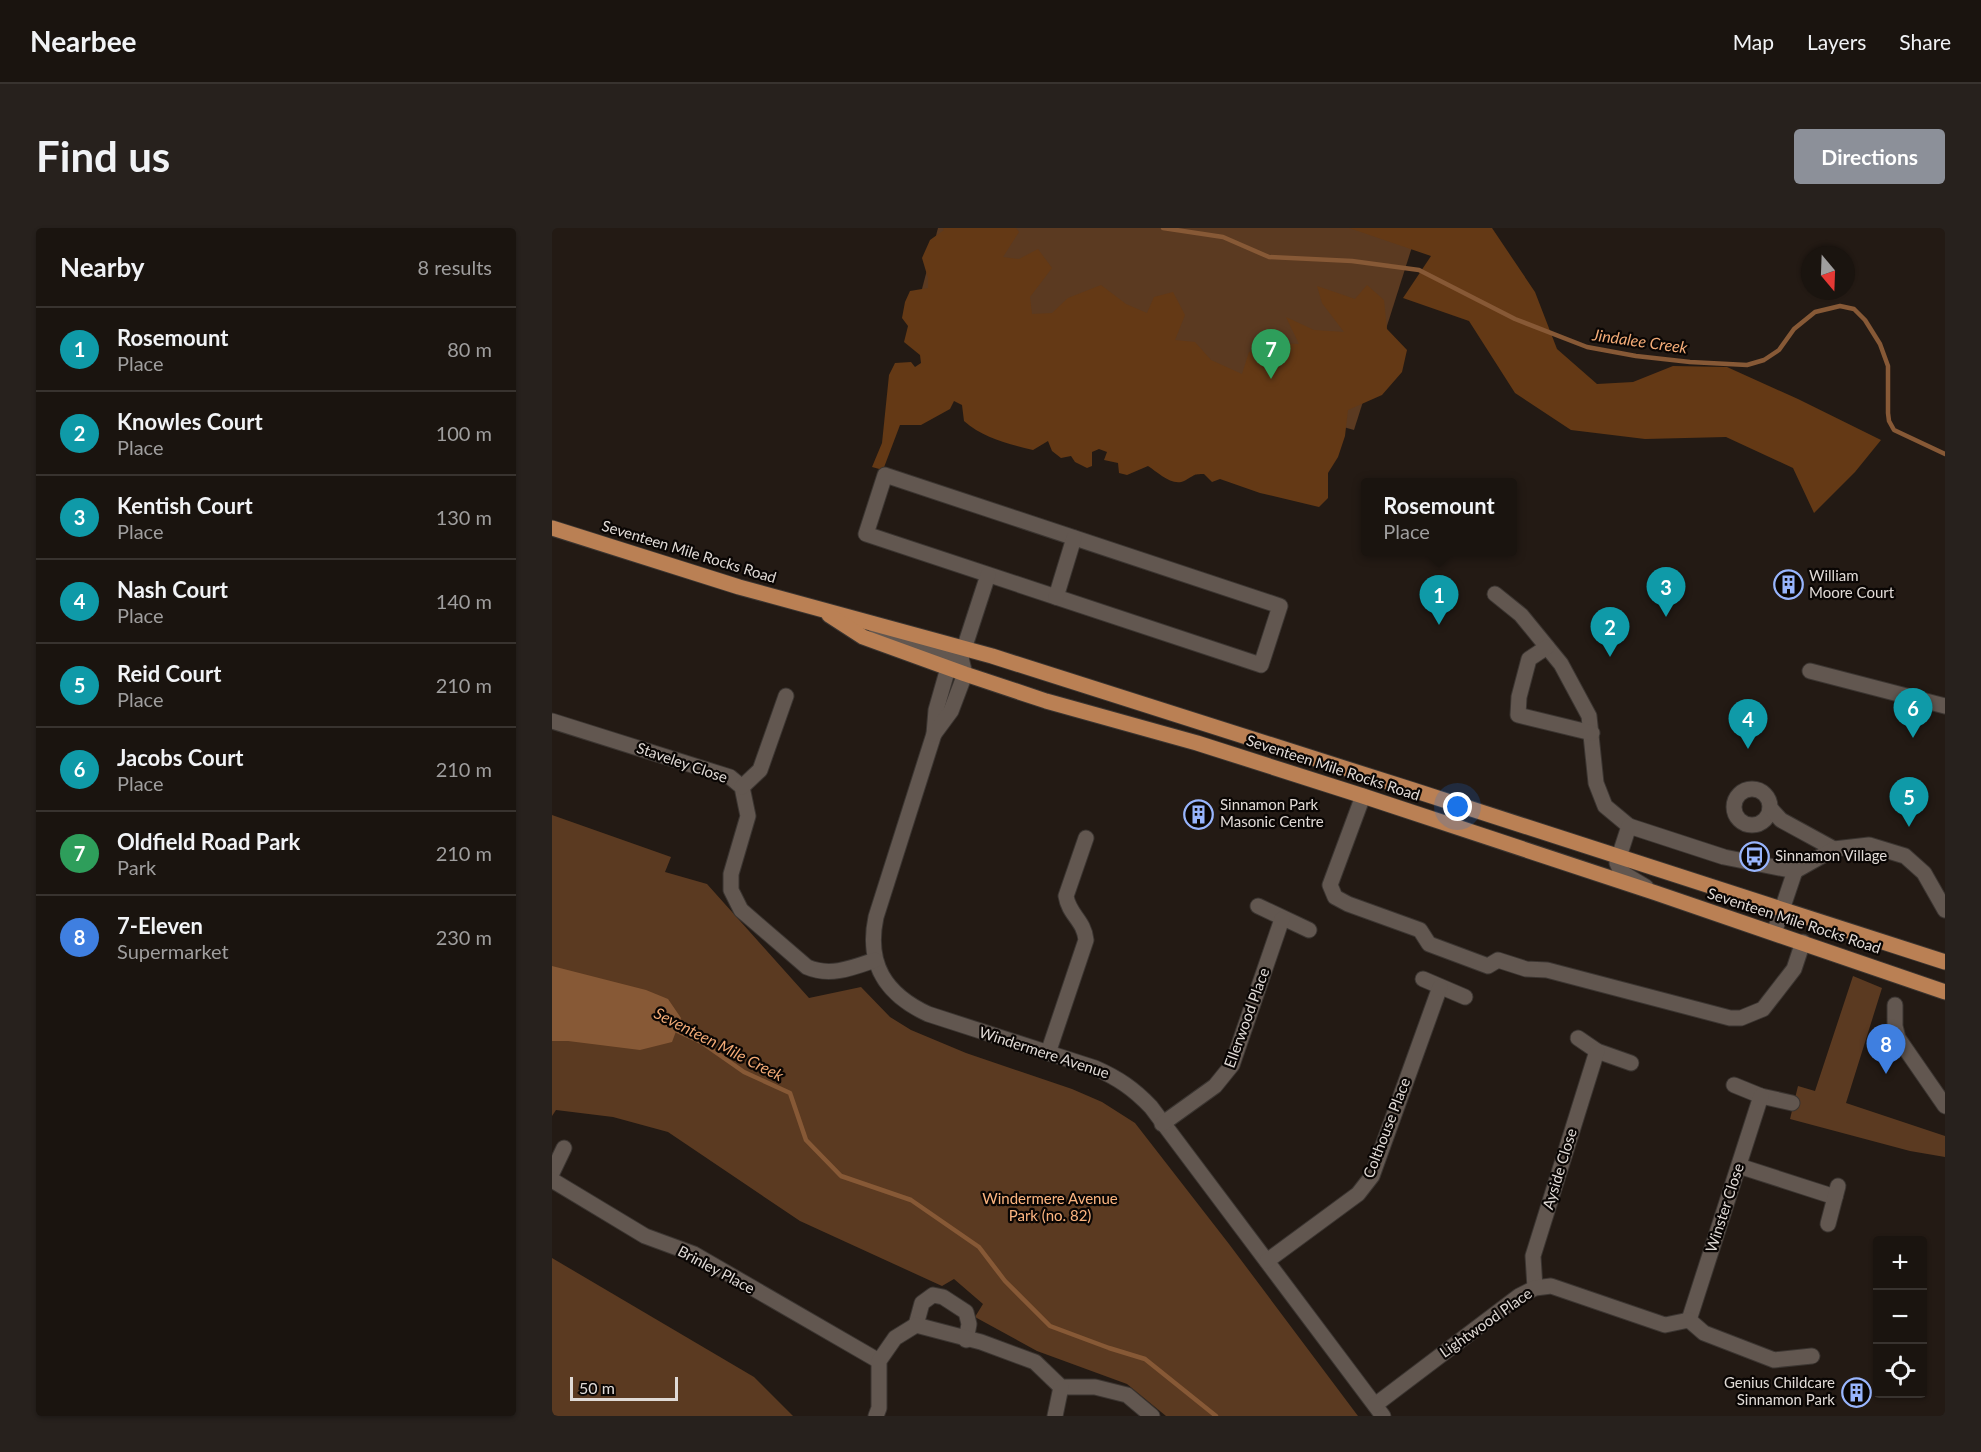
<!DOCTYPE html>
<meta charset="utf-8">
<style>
:root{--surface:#1a140f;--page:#27211d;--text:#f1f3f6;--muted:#9f9e9e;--line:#38332f;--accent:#8c9099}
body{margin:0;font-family:Lato,sans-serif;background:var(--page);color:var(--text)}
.controls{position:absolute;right:18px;bottom:18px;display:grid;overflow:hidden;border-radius:6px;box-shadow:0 2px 4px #0004}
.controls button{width:54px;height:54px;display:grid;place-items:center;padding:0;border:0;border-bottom:2px solid var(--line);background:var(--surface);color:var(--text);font:30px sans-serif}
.compass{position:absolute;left:1249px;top:18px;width:54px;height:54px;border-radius:50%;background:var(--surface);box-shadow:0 2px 4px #0004;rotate:161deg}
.scale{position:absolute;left:18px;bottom:15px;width:108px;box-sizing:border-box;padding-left:6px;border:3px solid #e0dad6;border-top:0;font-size:16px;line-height:21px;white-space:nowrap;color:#e0dad6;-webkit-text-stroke:4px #0a0604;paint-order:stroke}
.you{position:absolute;left:906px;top:579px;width:21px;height:21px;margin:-15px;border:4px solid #fff;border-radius:50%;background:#1a73e8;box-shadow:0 0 0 9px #1a73e833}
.badge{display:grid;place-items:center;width:39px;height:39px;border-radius:50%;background:var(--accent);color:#fff;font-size:20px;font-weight:700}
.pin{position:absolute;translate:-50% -50px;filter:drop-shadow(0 2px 3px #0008)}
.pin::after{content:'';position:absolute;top:32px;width:21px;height:18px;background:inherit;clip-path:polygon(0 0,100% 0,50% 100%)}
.popup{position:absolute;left:809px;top:250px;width:156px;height:78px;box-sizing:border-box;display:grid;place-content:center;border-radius:6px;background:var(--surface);filter:drop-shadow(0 2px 4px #0005);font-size:20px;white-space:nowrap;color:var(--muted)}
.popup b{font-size:22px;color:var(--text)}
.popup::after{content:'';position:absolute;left:50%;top:100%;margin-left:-12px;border:12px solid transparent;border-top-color:var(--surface)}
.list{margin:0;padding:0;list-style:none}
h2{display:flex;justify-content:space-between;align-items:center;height:78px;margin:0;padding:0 24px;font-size:26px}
h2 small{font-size:20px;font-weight:400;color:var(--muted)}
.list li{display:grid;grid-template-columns:39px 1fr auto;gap:18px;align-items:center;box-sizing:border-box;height:84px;padding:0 24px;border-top:2px solid var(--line)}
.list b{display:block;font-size:22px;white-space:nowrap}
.list p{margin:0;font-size:20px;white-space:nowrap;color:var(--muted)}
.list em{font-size:20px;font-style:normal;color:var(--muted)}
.icon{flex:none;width:33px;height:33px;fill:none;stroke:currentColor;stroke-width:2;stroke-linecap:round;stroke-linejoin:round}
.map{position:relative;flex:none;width:1393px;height:1188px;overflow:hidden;border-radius:6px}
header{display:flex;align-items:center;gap:36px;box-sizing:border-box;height:84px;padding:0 30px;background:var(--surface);border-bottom:2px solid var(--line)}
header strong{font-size:28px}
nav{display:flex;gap:33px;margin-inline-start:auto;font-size:21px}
.intro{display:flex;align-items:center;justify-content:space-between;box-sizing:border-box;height:144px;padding:0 36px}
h1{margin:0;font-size:42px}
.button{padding:15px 27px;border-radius:6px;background:var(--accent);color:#fff;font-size:21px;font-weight:700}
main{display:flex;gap:36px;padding:0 36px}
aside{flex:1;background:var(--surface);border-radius:6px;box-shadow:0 2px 4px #0004}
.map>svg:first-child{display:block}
.green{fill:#5b3a21}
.forest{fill:#643915}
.water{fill:#875936}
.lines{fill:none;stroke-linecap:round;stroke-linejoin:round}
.stream{stroke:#875936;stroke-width:4.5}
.minor-casing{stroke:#3b3531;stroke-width:17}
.major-casing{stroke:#3b3531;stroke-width:17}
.minor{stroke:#625750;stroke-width:15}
.major{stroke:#ba8054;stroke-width:15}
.labels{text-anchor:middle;stroke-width:4.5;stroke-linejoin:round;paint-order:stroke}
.street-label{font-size:15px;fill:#e0dad6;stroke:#0a0604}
.poi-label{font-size:15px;fill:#e0dad6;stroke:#0a0604;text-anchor:start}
.park-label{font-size:15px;fill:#fcb580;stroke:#0a0604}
.water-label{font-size:16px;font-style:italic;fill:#f4ac78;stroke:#0a0604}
</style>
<header>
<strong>Nearbee</strong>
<nav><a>Map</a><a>Layers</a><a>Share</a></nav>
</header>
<div class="intro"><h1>Find us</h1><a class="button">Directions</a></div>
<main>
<aside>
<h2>Nearby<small>8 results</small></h2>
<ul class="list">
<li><span class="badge" style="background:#0f9aa8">1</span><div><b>Rosemount</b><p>Place</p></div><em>80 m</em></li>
<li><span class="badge" style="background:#0f9aa8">2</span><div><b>Knowles Court</b><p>Place</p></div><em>100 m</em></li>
<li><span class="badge" style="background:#0f9aa8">3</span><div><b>Kentish Court</b><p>Place</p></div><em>130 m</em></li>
<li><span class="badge" style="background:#0f9aa8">4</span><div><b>Nash Court</b><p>Place</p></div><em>140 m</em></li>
<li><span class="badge" style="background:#0f9aa8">5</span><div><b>Reid Court</b><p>Place</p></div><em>210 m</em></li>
<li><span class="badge" style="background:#0f9aa8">6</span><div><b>Jacobs Court</b><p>Place</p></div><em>210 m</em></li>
<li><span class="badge" style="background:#2e9e5b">7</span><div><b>Oldfield Road Park</b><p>Park</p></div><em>210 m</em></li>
<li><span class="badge" style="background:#3f7fe0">8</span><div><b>7-Eleven</b><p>Supermarket</p></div><em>230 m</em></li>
</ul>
</aside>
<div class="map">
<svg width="1393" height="1188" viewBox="0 0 1393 1188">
<rect width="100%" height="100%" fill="#231a14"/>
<g class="green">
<path d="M386,0H866L802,202L365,80Z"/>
<path d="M0,587L119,629L113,644L155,656L257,770L309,759L338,789L359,802L414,825L520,861L550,874L583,895L677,1016L806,1188H614L575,1156L485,1123L423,1089L431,1076L402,1051L390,1058L248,993L116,904L61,889L4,882L0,888Z"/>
<path d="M1301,748L1330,760L1294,875L1393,908V929L1358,923L1238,891L1246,858L1263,863Z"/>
<path d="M0,1030L202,1149L241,1188H0Z"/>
</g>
<g class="forest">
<path d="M391,0H464L467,4L451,29L467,31L486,21L500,40L478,69L480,86L500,85L516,70L549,57L574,76L595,85L602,69L621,64L633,87L623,112L643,114L659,132L690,146L697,124L722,115L747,116L734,89L762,102L792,104L770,75L765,58L803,71L815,57L832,72L835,101L855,122L850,144L830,167L796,182L793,208L786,229L776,245V270L767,279L708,265L668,251L660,254L652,246C641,246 643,247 634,252C621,260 607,245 596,238L575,247L567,245L566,235L552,232L555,224L547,221L540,224V238L535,240L523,234L519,228L509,230L500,223L496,213L481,222C456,216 431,210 412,193L410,177L402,173L398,181L369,197H348L331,242L320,239L330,215L337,147L343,135L359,134L363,139L369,135L368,127L352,114L356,98L350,90L353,74L358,63L376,60V50L370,30L378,12L392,2Z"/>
<path d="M797,0H940L983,64L1005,121L1045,156L1081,154L1121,138L1175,139L1246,171L1329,212L1303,244L1262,285L1241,240L1174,209L1093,211L1019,202L963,165L917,93L851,70L879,28Z"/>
</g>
<path class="water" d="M0,738L94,762L116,771L129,790L120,814L88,822L16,813H0Z"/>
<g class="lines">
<g class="stream">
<path d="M611,0L671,9L717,29L800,33L867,42L963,91L1035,119L1084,128L1138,134L1195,137L1212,132L1227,122L1242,101L1263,84L1288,78L1302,81L1313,92L1328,116L1336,138V185L1337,193L1342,202L1393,226"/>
<path d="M119,800L149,814L192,844L238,865L254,912L289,948L359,972L427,1019L453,1053L498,1098L557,1120L593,1131L664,1188"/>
</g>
<defs>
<g id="minor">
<path d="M333,247L728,378L709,437L314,306Z"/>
<path d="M436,347L409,430L396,440L384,482L382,506L324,689C314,736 333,766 376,786L543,840C566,850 582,861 599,879L831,1188"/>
<path d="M943,366L969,387L1009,436L1037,488L1044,555L1053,578L1077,598"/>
<path d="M504,369L522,310"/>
<path d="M321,396L340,411L409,430L413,446L399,483L382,506"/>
<path d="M995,419L977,431L967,469L966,487L1040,505"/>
<path d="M1258,443L1393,478"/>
<path d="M0,493L178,549L190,559L196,588L179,646V662L189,682L255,739C278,749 300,740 323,732"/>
<path d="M190,559L208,542L234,468"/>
<circle cx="1200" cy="579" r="18"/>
<path d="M811,568L778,657L783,669L796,676L868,702L877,716L936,738L946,732L974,741L995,742L1178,790H1189L1211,781L1242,741L1251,714"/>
<path d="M1218,580L1229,592L1282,621"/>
<path d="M1243,643L1282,621L1317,617L1353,628L1372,645L1393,682"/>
<path d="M1094,659L1069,644L1065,635L1077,598L1172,629L1243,643L1222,705"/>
<path d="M706,678L757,702"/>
<path d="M871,751L913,769"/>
<path d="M1343,777V798L1346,810L1393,878"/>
<path d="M1026,810L1045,823L1079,835"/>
<path d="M496,825L534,712C532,692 517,687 514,668L534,610"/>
<path d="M1182,857L1209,868L1240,875"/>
<path d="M610,896L663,858L680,837L730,691"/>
<path d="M1187,938L1283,969"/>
<path d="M0,945L12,920"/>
<path d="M0,952L93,1008L142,1026L327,1133"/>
<path d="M1276,996L1286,958"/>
<path d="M715,1033L806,966L820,948L888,759"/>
<path d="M983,1060L981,1028L1045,823"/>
<path d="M1137,1092L1209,868"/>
<path d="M364,1097L370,1075L381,1067L391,1069L414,1084L417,1096L414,1112"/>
<path d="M823,1177L967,1068L983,1060L999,1058L1113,1097L1137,1092L1152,1105L1222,1132L1260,1128"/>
<path d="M324,1188L327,1180V1133L343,1110L364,1097L429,1114L483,1134L509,1159H543L575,1167L600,1188"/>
<path d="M503,1188L509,1159"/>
</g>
<g id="major">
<path d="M0,300L187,359L440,428L861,562L1393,734"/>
<path d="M277,387L311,409L413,446L494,473L645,515L811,568L1104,665L1393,764"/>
</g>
</defs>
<use href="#minor" class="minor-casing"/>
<use href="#major" class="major-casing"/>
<use href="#minor" class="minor"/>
<use href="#major" class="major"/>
</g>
<defs>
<symbol id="building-ring" viewBox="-11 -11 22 22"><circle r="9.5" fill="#0a0604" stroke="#98b5fd" stroke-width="1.5"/><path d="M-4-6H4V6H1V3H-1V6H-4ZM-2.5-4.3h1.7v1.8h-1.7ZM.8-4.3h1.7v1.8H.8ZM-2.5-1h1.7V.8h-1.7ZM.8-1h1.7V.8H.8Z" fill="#98b5fd"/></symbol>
<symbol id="bus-ring" viewBox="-11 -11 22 22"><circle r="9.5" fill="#0a0604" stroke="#98b5fd" stroke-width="1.5"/><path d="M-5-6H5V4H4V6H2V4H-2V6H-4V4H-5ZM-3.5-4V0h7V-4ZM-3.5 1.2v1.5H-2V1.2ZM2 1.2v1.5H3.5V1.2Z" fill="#98b5fd"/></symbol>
</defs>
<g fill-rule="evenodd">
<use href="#building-ring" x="1220" y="340" width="33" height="33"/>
<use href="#building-ring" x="630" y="570" width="33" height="33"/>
<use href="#bus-ring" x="1186" y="612" width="33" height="33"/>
<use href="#building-ring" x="1288" y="1148" width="33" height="33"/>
</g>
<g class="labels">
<g class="street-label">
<text transform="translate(137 324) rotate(17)" y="5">Seventeen Mile Rocks Road</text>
<text transform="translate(130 535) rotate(19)" y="5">Staveley Close</text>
<text transform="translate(781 540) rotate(18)" y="5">Seventeen Mile Rocks Road</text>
<text transform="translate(1242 693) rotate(18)" y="5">Seventeen Mile Rocks Road</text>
<text transform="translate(695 790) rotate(-70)" y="5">Ellerwood Place</text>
<text transform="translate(492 825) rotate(18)" y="5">Windermere Avenue</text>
<text transform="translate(835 900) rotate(-69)" y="5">Colthouse Place</text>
<text transform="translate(1008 941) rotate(-73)" y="5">Ayside Close</text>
<text transform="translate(1173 980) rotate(-72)" y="5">Winster Close</text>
<text transform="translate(164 1042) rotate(28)" y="5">Brinley Place</text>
<text transform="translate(934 1095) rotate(-35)" y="5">Lightwood Place</text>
</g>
<g class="poi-label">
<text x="1257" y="353">William<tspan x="1257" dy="17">Moore Court</tspan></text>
<text x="668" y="582">Sinnamon Park<tspan x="668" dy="17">Masonic Centre</tspan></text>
<text x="1223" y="633">Sinnamon Village</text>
<text x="1283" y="1160" text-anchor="end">Genius Childcare<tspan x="1283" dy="17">Sinnamon Park</tspan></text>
</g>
<g class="park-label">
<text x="498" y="976">Windermere Avenue<tspan x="498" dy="17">Park (no. 82)</tspan></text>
</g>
<g class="water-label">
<text transform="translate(1088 113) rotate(8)" y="6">Jindalee Creek</text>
<text transform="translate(167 816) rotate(27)" y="6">Seventeen Mile Creek</text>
</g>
</g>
</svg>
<div class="controls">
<button>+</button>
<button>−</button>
<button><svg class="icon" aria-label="locate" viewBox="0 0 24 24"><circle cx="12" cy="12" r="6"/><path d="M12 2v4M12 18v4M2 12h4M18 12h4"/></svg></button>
</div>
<svg class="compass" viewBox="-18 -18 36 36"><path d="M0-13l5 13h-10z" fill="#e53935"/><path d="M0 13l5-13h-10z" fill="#9f9e9e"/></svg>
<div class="scale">50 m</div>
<div class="you"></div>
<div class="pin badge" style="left:887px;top:397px;background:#0f9aa8">1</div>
<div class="popup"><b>Rosemount</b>Place</div>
<div class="pin badge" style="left:1058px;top:429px;background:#0f9aa8">2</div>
<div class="pin badge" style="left:1114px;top:389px;background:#0f9aa8">3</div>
<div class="pin badge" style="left:1196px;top:521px;background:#0f9aa8">4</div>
<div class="pin badge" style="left:1357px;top:599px;background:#0f9aa8">5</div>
<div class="pin badge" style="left:1361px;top:510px;background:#0f9aa8">6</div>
<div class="pin badge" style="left:719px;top:151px;background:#2e9e5b">7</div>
<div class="pin badge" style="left:1334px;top:846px;background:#3f7fe0">8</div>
</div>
</main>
